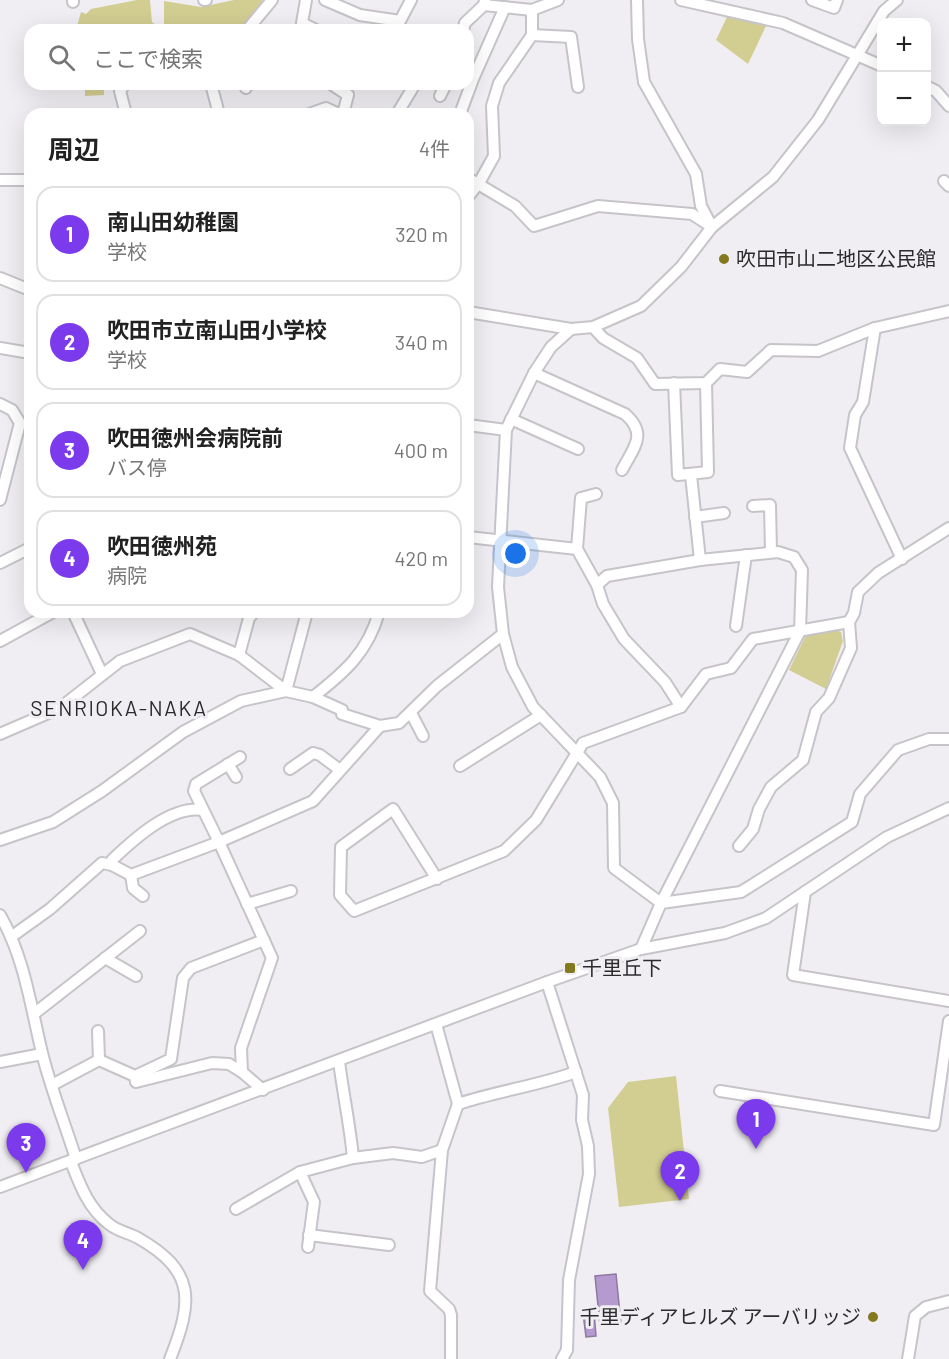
<!DOCTYPE html>
<html lang="ja">
<meta charset="utf-8">
<style>
:root{--surface:#fff;--page:#f6f6f6;--text:#222;--muted:#767676;--line:#e0e0e0;--accent:#7c3aed}
body{margin:0;font-family:Barlow,"Noto Sans JP",sans-serif;background:var(--page);color:var(--text)}
.controls{position:absolute;right:18px;top:18px;display:grid;overflow:hidden;border-radius:12px;box-shadow:0 6px 24px #0002}
.controls button{width:54px;height:54px;display:grid;place-items:center;padding:0;border:0;border-bottom:2px solid var(--line);background:var(--surface);color:var(--text);font:30px sans-serif}
.you{position:absolute;left:516px;top:554px;width:21px;height:21px;margin:-15px;border:4px solid #fff;border-radius:50%;background:#1a73e8;box-shadow:0 0 0 9px #1a73e833}
.badge{display:grid;place-items:center;width:39px;height:39px;border-radius:50%;background:var(--accent);color:#fff;font-size:20px;font-weight:700}
.pin{position:absolute;translate:-50% -50px;filter:drop-shadow(0 2px 3px #0008)}
.pin::after{content:'';position:absolute;top:32px;width:21px;height:18px;background:inherit;clip-path:polygon(0 0,100% 0,50% 100%)}
.list{margin:0;padding:0;list-style:none}
h2{display:flex;justify-content:space-between;align-items:center;height:78px;margin:0;padding:0 24px;font-size:26px}
h2 small{font-size:20px;font-weight:400;color:var(--muted)}
.list li{display:grid;grid-template-columns:39px 1fr auto;gap:18px;align-items:center;box-sizing:border-box;height:96px;margin:0 12px 12px;padding:0 12px;border:2px solid var(--line);border-radius:18px}
.list b{display:block;font-size:22px;white-space:nowrap}
.list p{margin:0;font-size:20px;white-space:nowrap;color:var(--muted)}
.list em{font-size:20px;font-style:normal;color:var(--muted)}
.icon{flex:none;width:33px;height:33px;fill:none;stroke:currentColor;stroke-width:2;stroke-linecap:round;stroke-linejoin:round}
.map{position:relative;flex:none;width:949px;height:1359px;overflow:hidden}
.search{position:absolute;background:var(--surface);box-shadow:0 6px 24px #0002;left:24px;top:24px;width:450px;height:66px;display:flex;align-items:center;gap:15px;box-sizing:border-box;padding:0 21px;border-radius:18px;color:var(--muted);font-size:22px}
.panel{position:absolute;background:var(--surface);box-shadow:0 6px 24px #0002;left:24px;top:108px;width:450px;height:510px;border-radius:18px}
.map>svg:first-child{display:block}
.green{fill:#d2cd91}
.water{fill:#b59ad0;stroke:#8c799f;stroke-width:1.5}
.lines{fill:none;stroke-linecap:round;stroke-linejoin:round}
.minor-casing{stroke:#c7c4c9;stroke-width:14}
.minor{stroke:#fff;stroke-width:10}
.poi-dot{fill:#83791f;stroke:#f1eef3;stroke-width:2}
.labels{text-anchor:middle;stroke-width:6;stroke-linejoin:round;paint-order:stroke}
.poi-label{font-size:20px;fill:#2b2b2c;stroke:#f1eef3;text-anchor:start}
.neighbourhood-label{font-size:21px;letter-spacing:1.5px;fill:#2b2b2c;stroke:#f1eef3}
</style>
<div class="map">
<svg width="949" height="1359" viewBox="0 0 949 1359">
<rect width="100%" height="100%" fill="#f1eef3"/>
<g class="green">
<path d="M137,0H150L152,22L162,30H76L81,12L86,14L91,9Z"/>
<path d="M234,0H262V4L239,30H164V1L201,7Z"/>
<path d="M727,17L766,26L748,64L716,40Z"/>
<path d="M85,84H104V95L85,96Z"/>
<path d="M834,629L841,632L843,641L826,689L789,670L806,635Z"/>
<path d="M676,1076L689,1199L619,1207L608,1108L628,1082Z"/>
</g>
<g class="water">
<path d="M616,1274L621,1324L600,1326L595,1276Z"/>
<path d="M594,1312L596,1336L586,1337L583,1313Z"/>
</g>
<g class="lines">
<defs>
<g id="minor">
<path d="M73,0V2"/>
<path d="M204,0H206"/>
<path d="M306,0L302,23L316,30"/>
<path d="M325,0L360,15L400,21L411,0"/>
<path d="M485,0L484,5L532,10L558,0"/>
<path d="M637,0L638,39L644,82L696,174L701,206L712,227"/>
<path d="M681,0L783,23L882,66"/>
<path d="M812,0L834,8L837,0"/>
<path d="M897,0L884,11L818,120L773,177L712,227L681,267L641,306L593,327L571,329L551,347L534,373L506,430L498,587L503,634L512,667L533,707L600,777L613,803L614,868L661,903L741,892L852,822L860,794L898,750L929,739H949"/>
<path d="M247,30L272,0"/>
<path d="M463,30L465,23L484,5"/>
<path d="M532,35L571,37L578,87"/>
<path d="M125,84L120,91L126,114"/>
<path d="M211,84L219,114"/>
<path d="M244,84L246,88"/>
<path d="M331,84L348,95L343,114"/>
<path d="M926,86L936,91L949,106"/>
<path d="M440,96L446,84"/>
<path d="M309,114L326,108L339,114"/>
<path d="M397,114L415,84"/>
<path d="M460,114L473,79L505,7"/>
<path d="M468,178L515,206L534,226L598,206L692,214L712,227"/>
<path d="M0,180H30"/>
<path d="M944,181L949,186"/>
<path d="M468,197L479,183L494,156L492,106L499,83L532,35V10"/>
<path d="M0,278L30,290"/>
<path d="M468,312L571,329"/>
<path d="M593,327L603,338L637,358L655,384L706,383L720,369L747,372L771,350L818,351L875,328L949,311"/>
<path d="M875,328L863,402L855,415L850,448L902,559"/>
<path d="M0,348L30,353"/>
<path d="M534,373L625,414C648,434 634,447 622,470"/>
<path d="M674,383L678,475L708,472L706,383"/>
<path d="M0,404L12,410L20,423L0,500"/>
<path d="M511,419L578,449"/>
<path d="M468,425L506,430"/>
<path d="M691,475L700,560"/>
<path d="M596,494L581,498L577,549L597,585L603,604L624,639L665,682L681,707"/>
<path d="M753,506L770,505L771,552"/>
<path d="M695,517L724,513"/>
<path d="M468,537L577,549"/>
<path d="M0,563L30,548"/>
<path d="M597,585L607,576L700,560L778,552L794,557L802,570L800,631L661,903L641,949"/>
<path d="M73,612L102,674"/>
<path d="M736,626L746,555"/>
<path d="M0,641L53,612"/>
<path d="M239,655L249,618L254,612"/>
<path d="M313,697C345,672 368,652 379,612"/>
<path d="M411,713L423,736"/>
<path d="M0,734L60,708L120,661L190,634L239,655L286,691L307,612"/>
<path d="M228,764L236,777"/>
<path d="M460,766L541,715"/>
<path d="M290,769L313,753L320,755L340,770"/>
<path d="M0,840L53,822L102,791L183,732L241,701L286,691L313,697L342,710V714L380,726"/>
<path d="M739,846L753,829L759,809L771,787L803,760L816,712L829,698L851,648L849,622L854,613L858,592L878,573L949,528"/>
<path d="M112,865L131,875L219,842L194,791L196,784L240,757"/>
<path d="M131,875L133,888L143,896"/>
<path d="M437,879L393,809L341,847L340,895L354,911L504,851L536,820L583,743L681,707L706,674L731,668L753,639L849,622"/>
<path d="M805,892L793,975L949,1001"/>
<path d="M247,904L291,891"/>
<path d="M0,915C24,956 31,1007 42,1053C51,1089 65,1124 76,1159"/>
<path d="M11,937L50,909L102,863L112,865V860C134,839 171,805 203,810"/>
<path d="M105,958L136,976"/>
<path d="M547,982L583,1095L582,1120L588,1146L589,1174L569,1280L567,1350L562,1359"/>
<path d="M35,1013L140,931"/>
<path d="M436,1024L458,1104L442,1150L430,1291L449,1309L451,1315V1359"/>
<path d="M98,1031L99,1060"/>
<path d="M339,1061C343,1094 350,1125 353,1158"/>
<path d="M0,1062L42,1054"/>
<path d="M135,1076L136,1082L212,1063L229,1064L242,1072"/>
<path d="M52,1085L99,1060L135,1076L171,1059L183,978L191,968L264,940"/>
<path d="M263,1090L242,1072L241,1048L272,958L219,842L313,801L380,726L399,723L437,686L503,634"/>
<path d="M720,1091L934,1125L949,1021"/>
<path d="M458,1104C497,1091 537,1086 576,1072"/>
<path d="M71,1162C80,1185 88,1208 109,1224C117,1231 129,1233 138,1238C196,1271 193,1301 170,1359"/>
<path d="M300,1172L314,1202L308,1247"/>
<path d="M0,1187L547,982L641,949L725,933L766,918L887,837L949,808"/>
<path d="M236,1209L300,1172L353,1158L393,1153L422,1157L442,1150"/>
<path d="M309,1235L389,1245"/>
<path d="M908,1359L915,1316L926,1307L949,1301"/>
</g>
</defs>
<use href="#minor" class="minor-casing"/>
<use href="#minor" class="minor"/>
</g>
<g class="poi-dot">
<circle cx="724" cy="259" r="6"/>
<rect x="564" y="962" width="12" height="12" rx="3"/>
<circle cx="873" cy="1317" r="6"/>
</g>
<g class="labels">
<g class="poi-label">
<text x="736" y="266">吹田市山二地区公民館</text>
<text x="582" y="975">千里丘下</text>
<text x="861" y="1324" text-anchor="end">千里ディアヒルズ アーバリッジ</text>
</g>
<g class="neighbourhood-label">
<text x="119" y="716">SENRIOKA-NAKA</text>
</g>
</g>
</svg>
<div class="controls">
<button>+</button>
<button>−</button>
</div>
<div class="you"></div>
<div class="pin badge" style="left:756px;top:1149px">1</div>
<div class="pin badge" style="left:680px;top:1201px">2</div>
<div class="pin badge" style="left:26px;top:1173px">3</div>
<div class="pin badge" style="left:83px;top:1270px">4</div>
<div class="search"><svg class="icon" aria-label="search" viewBox="0 0 24 24"><circle cx="10" cy="10" r="6"/><path d="M15 15l6 6"/></svg>ここで検索</div>
<section class="panel">
<h2>周辺<small>4件</small></h2>
<ul class="list">
<li><span class="badge">1</span><div><b>南山田幼稚園</b><p>学校</p></div><em>320 m</em></li>
<li><span class="badge">2</span><div><b>吹田市立南山田小学校</b><p>学校</p></div><em>340 m</em></li>
<li><span class="badge">3</span><div><b>吹田徳州会病院前</b><p>バス停</p></div><em>400 m</em></li>
<li><span class="badge">4</span><div><b>吹田徳州苑</b><p>病院</p></div><em>420 m</em></li>
</ul>
</section>
</div>
